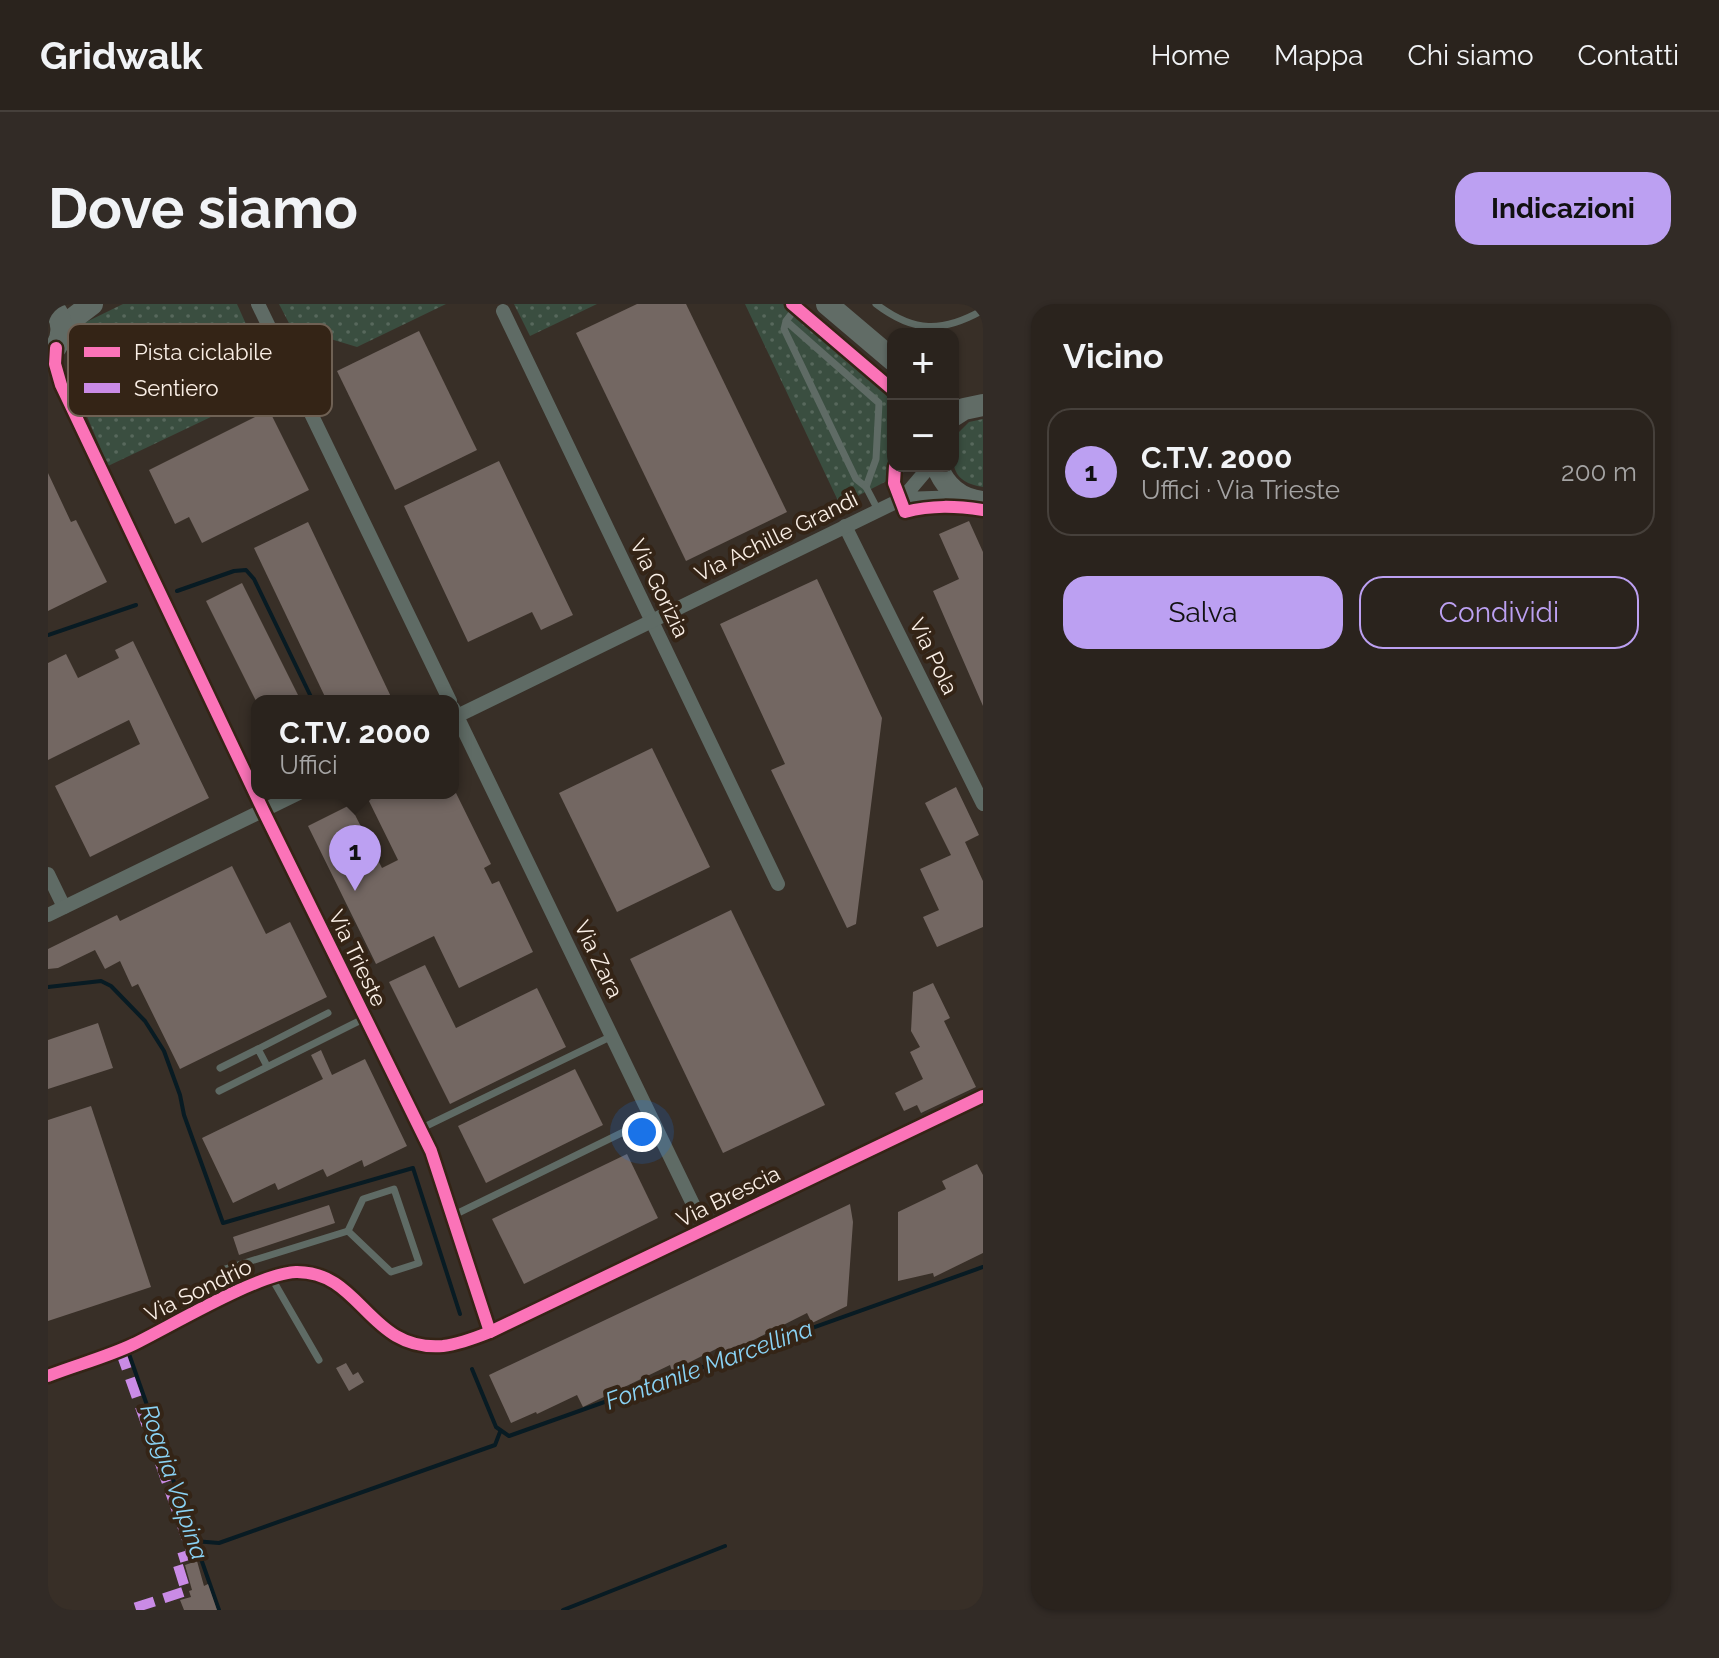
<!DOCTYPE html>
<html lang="it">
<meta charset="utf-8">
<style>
:root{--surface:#2a231d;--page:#322b26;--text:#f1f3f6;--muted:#a5a4a4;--line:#46403b;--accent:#bca0f2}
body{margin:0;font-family:Raleway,sans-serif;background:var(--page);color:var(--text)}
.controls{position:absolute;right:24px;top:24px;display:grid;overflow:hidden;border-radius:16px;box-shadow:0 2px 6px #0004}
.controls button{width:72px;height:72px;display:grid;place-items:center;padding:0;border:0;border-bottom:2px solid var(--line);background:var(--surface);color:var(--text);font:40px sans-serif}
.you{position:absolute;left:594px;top:828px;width:28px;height:28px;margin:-20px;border:6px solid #fff;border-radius:50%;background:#1a73e8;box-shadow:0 0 0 12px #1a73e833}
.badge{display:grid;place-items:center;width:52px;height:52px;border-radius:50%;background:var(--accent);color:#111;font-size:26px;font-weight:700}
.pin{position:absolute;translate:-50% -66px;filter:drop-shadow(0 2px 4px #0008)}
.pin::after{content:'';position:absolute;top:42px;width:28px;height:24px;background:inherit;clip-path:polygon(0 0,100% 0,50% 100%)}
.popup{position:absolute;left:203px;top:391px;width:208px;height:104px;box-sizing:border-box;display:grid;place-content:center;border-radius:16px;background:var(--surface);filter:drop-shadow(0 2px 6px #0005);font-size:26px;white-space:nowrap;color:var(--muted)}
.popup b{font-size:30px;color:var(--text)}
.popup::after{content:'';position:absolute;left:50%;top:100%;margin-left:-16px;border:16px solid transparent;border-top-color:var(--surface)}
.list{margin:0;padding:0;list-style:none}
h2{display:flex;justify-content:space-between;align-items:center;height:104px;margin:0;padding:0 32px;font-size:34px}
h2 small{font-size:26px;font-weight:400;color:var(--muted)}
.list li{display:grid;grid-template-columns:52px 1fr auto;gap:24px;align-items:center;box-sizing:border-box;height:128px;margin:0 16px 16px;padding:0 16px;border:2px solid var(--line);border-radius:24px}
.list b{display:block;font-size:30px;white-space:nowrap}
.list p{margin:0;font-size:26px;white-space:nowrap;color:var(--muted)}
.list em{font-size:26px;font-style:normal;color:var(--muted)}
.actions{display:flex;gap:16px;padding:24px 32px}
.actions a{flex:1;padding:18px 0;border:2px solid var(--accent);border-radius:24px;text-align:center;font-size:28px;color:var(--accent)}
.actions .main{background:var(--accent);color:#111}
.map{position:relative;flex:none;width:935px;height:1306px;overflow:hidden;border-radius:24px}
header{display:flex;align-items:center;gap:48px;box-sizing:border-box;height:112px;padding:0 40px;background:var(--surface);border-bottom:2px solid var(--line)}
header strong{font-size:38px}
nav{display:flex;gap:44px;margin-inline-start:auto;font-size:28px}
.intro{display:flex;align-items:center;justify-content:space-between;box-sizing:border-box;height:192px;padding:0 48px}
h1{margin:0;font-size:56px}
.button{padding:20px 36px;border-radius:24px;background:var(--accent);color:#111;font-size:28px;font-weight:700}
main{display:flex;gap:48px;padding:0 48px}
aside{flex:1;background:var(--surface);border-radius:24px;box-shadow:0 2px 6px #0004}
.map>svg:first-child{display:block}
.grass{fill:url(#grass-dots)}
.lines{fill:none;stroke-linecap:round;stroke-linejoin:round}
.stream{stroke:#081b23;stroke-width:4}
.building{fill:#736762}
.lane{stroke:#5f6b65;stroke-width:7}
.street{stroke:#5f6b65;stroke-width:14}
.secondary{stroke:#616c66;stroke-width:22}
.quiet{stroke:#ca8be6;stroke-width:10;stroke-dasharray:20 10;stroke-linecap:butt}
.cycleway-casing{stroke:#342416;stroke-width:17}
.cycleway{stroke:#fb73b8;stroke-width:12}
.labels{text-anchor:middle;stroke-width:8;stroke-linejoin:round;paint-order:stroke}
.street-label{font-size:22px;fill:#faefe6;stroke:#342416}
.water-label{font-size:24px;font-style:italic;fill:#8ad3f5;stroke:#342416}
.key{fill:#342416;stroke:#6f6154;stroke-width:2}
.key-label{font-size:22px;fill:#faefe6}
</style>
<header>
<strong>Gridwalk</strong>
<nav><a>Home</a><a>Mappa</a><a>Chi siamo</a><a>Contatti</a></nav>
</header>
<div class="intro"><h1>Dove siamo</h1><a class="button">Indicazioni</a></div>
<main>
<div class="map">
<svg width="935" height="1306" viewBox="0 0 935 1306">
<defs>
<pattern id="grass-dots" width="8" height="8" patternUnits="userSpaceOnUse" patternTransform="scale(2)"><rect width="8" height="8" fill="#3a4e40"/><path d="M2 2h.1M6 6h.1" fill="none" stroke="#57685c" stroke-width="1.8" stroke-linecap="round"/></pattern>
</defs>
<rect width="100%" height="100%" fill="#382f27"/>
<g class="grass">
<path d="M75,0H189L226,83L60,162L19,65L30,22Z"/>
<path d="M231,0H398L309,43L243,23Z"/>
<path d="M466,0H549L482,32Z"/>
<path d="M697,0H737L845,91V162H868L792,201Z"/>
<path d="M935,115V183C903,178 904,161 905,134L921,118Z"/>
</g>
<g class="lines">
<g class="stream">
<path d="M129,287L186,267L198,266L206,275L265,397"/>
<path d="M0,331L88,301"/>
<path d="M0,683L53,677L63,682L97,717L116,747L132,791L136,811L175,919L365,864L412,1010"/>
<path d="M81,1050L171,1306"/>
<path d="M424,1065L448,1123L461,1132L935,963"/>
<path d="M146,1237L171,1239L447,1141L452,1128"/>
<path d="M515,1306L677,1242"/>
</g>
</g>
<g class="building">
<path d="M589,0H638L739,208L638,257L528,29Z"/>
<path d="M371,27L429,146L347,186L289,67Z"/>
<path d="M221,106L261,186L154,239L141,213L127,220L101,166Z"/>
<path d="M451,157L525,311L493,326L484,308L420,338L356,202Z"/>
<path d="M0,169L23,218L28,216L59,278L0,307Z"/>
<path d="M921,217L935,248V402L885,287L911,275L891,230Z"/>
<path d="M260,218L345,397H279L206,244Z"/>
<path d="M769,275L834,414L808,620L799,624L723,466L737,460L672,320Z"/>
<path d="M194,279L253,397H208L158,297Z"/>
<path d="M85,337L161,494L42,553L7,482L92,440L81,416L0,456V359L18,350L30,374L71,354L67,346Z"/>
<path d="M604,444L662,563L569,608L511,489Z"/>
<path d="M908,483L931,531L917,538L935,577V623L889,643L875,613L891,606L872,565L903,551L877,499Z"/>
<path d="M317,489H399L401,493L408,489L443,560L436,564L444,580L451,577L485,648L411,684L386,632L328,660L260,522L302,501L334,564L350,556Z"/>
<path d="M184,562L218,630L242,618L279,693L132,765L90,680L84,683L72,657L57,665L47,646L10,664L0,665V645L69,611L72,617Z"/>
<path d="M683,606L777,801L675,849L582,655Z"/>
<path d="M377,661L408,724L489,684L518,743L402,800L341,678Z"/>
<path d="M885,679L902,714L896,717L928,783L873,809L869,801L856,807L847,789L875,775L862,748L872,743L863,727L865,688Z"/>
<path d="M50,719L65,764L0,785V736Z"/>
<path d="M273,746L284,771L317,755L359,842L316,863L314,856L279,873L275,865L230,886L227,879L185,899L154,834L275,775L263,751Z"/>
<path d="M527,765L555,821L438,879L410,822Z"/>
<path d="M43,802L103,983L0,1017V816Z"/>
<path d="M579,850L610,914L476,980L444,915Z"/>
<path d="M929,860L935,871V949L886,973L885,969L850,977V908L898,885L894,877Z"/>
<path d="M802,900L805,918L799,1002L764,1019L759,1009L674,1052L670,1044L624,1067L622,1061L535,1103L529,1091L489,1110L488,1108L463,1119L441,1071Z"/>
<path d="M281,901L287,919L191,951L185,933Z"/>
<path d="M298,1059L305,1071L310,1068L316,1078L301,1087L288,1064Z"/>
<path d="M149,1257L156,1282L160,1280L169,1306H136L132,1296L143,1293L141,1287L144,1286L137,1261Z"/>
</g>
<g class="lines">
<g class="lane">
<path d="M828,0C866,29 894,29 935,6"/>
<path d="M738,17L831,99L828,155L818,183L808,175L736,25L738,17L751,0"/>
<path d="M818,183L830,206"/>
<path d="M210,745L280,709"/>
<path d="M172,764L210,745L219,762"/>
<path d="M171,787L317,714"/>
<path d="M372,825L564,732"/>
<path d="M346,885L371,959L343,968L300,927L315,895Z"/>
<path d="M404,912L604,814"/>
<path d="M223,973L271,1056"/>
<path d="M184,989L177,965L300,927"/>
</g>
<g class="street">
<path d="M210,0L402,397"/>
<path d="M455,7L730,580"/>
<path d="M8,44L7,60L13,81L215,506L383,847L442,1028"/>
<path d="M882,162L854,195L914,193"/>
<path d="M797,222L935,500"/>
<path d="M405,404L657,925"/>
<path d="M405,414L854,195"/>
<path d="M0,570L16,603"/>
<path d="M0,611L251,489"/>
<path d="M0,1072C28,1061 59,1053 86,1040C123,1022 211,969 248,968C314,967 320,1048 395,1042C411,1040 427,1034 442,1028L935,792"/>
</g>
<g class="secondary">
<path d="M779,0L845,56"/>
<path d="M14,27L23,16L44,0"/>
<path d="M0,52C17,37 18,16 2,0"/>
<path d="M905,112L916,105L935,101"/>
<path d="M889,162C897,183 912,196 935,198"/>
</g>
<path class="quiet" d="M72,1046L144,1250L128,1255L138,1287L80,1306"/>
<defs>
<g id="cycleway">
<path d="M744,0L845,86"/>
<path d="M8,44L7,60L13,81L215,506L383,847L442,1028"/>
<path d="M847,162L846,179L857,208C884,201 908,202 935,206"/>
<path d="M0,1072C28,1061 59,1053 86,1040C123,1022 211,969 248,968C314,967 320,1048 395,1042C411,1040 427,1034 442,1028L935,792"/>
</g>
</defs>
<use href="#cycleway" class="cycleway-casing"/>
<use href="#cycleway" class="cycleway"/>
</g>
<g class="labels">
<g class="street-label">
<text transform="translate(728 232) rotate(-26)" y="8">Via Achille Grandi</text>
<text transform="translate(612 284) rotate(64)" y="8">Via Gorizia</text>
<text transform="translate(886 352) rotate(64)" y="8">Via Pola</text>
<text transform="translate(310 654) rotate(64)" y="8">Via Trieste</text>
<text transform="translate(551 655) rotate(64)" y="8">Via Zara</text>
<text transform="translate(680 892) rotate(-26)" y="8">Via Brescia</text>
<text transform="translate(150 986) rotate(-26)" y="8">Via Sondrio</text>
</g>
<g class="water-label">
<text transform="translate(661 1061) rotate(-20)" y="8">Fontanile Marcellina</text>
<text transform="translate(126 1178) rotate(71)" y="8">Roggia Volpina</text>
</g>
</g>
<rect x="20" y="20" width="264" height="92" rx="12" class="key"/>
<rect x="36" y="43" width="36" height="10" fill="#fb73b8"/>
<rect x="36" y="79" width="36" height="10" fill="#ca8be6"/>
<g class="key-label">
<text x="86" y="56">Pista ciclabile</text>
<text x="86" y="92">Sentiero</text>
</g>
</svg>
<div class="controls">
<button>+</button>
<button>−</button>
</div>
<div class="you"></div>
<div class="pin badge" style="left:307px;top:587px">1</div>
<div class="popup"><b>C.T.V. 2000</b>Uffici</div>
</div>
<aside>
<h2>Vicino<small></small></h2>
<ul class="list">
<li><span class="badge">1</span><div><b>C.T.V. 2000</b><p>Uffici · Via Trieste</p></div><em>200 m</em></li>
</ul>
<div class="actions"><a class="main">Salva</a><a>Condividi</a></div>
</aside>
</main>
